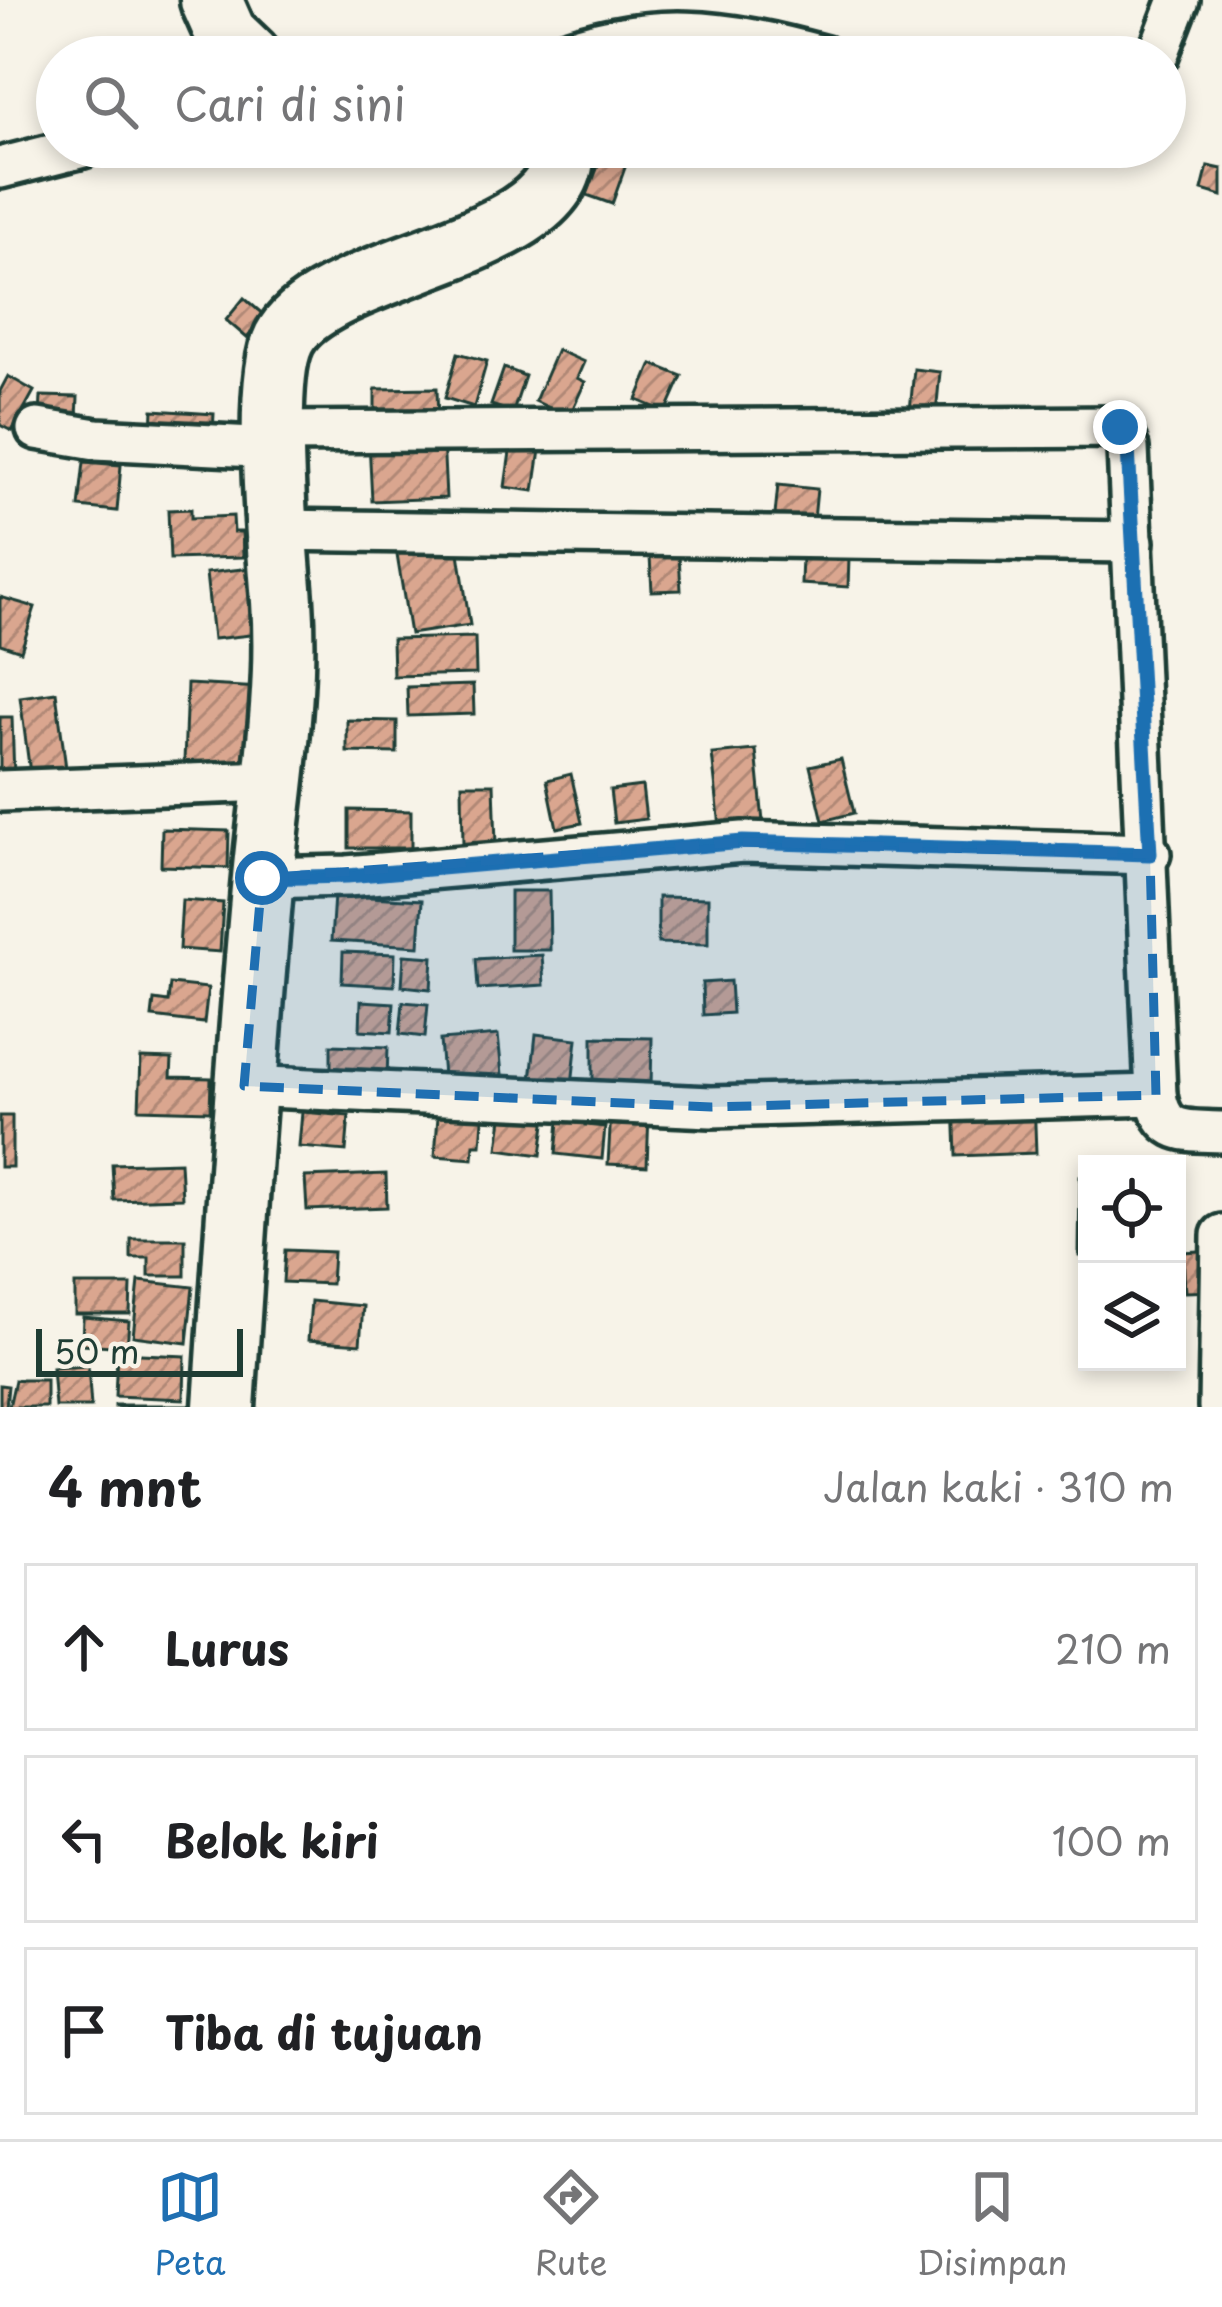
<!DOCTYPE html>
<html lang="id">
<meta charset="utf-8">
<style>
:root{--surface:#fff;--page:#f2f2f2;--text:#202124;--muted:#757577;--line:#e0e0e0;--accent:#1f6fb2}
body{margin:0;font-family:"Playpen Sans",sans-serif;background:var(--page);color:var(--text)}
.controls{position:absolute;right:36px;bottom:36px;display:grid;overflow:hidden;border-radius:0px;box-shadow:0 6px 18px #0003}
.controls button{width:108px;height:108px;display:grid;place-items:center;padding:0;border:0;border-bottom:3px solid var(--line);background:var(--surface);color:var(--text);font:60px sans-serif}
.scale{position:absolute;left:36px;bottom:30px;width:207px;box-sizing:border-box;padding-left:12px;border:6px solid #1f3d34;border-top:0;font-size:33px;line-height:42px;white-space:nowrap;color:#1f3d34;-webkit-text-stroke:9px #f7f3e8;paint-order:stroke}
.stop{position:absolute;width:36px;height:36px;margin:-27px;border:9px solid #1f6fb2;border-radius:50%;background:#fff}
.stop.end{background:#1f6fb2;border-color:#fff;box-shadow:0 3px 12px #0008}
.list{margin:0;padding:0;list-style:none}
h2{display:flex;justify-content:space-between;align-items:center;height:156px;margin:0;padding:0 48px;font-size:51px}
h2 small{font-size:39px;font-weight:400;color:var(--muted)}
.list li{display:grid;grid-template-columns:78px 1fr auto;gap:36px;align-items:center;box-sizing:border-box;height:168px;margin:0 24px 24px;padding:0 24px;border:3px solid var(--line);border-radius:0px}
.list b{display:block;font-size:45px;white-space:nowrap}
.list em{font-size:39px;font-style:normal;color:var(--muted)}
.icon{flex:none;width:66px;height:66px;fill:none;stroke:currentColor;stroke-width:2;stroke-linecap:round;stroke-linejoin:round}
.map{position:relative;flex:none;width:1222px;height:1407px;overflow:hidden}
.search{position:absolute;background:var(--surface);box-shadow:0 6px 18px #0003;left:36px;right:36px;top:36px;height:132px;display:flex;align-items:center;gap:30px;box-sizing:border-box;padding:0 42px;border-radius:66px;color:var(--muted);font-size:45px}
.sheet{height:732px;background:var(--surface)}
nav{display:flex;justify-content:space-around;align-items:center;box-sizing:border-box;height:168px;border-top:3px solid var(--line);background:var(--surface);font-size:33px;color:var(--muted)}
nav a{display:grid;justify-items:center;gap:6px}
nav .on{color:var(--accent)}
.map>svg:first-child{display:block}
.building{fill:url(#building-hatch);stroke:#1f3d34;stroke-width:3}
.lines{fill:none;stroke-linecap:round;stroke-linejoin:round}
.minor-casing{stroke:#1f3d34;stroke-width:48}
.highway-casing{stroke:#1f3d34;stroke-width:69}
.minor{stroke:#f7f3e8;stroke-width:39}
.highway{stroke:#f7f3e8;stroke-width:60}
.route{stroke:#1f6fb2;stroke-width:15}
.marked{fill:#1f6fb2;fill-opacity:0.2;stroke:#1f6fb2;stroke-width:9;stroke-dasharray:24 15;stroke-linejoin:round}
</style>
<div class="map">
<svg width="1222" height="1407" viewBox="0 0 1222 1407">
<defs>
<pattern id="building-hatch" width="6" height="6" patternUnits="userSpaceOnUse" patternTransform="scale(3)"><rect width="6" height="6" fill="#daa68f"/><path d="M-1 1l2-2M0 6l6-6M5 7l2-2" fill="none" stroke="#b08876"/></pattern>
</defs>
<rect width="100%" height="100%" fill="#f7f3e8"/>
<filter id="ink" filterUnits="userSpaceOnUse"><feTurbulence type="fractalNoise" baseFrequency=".00833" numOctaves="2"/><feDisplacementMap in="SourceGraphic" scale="24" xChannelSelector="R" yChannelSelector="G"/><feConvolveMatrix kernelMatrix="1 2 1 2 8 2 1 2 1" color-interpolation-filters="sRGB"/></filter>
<g filter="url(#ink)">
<g class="building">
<path d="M603,153L627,162L612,204L587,195Z"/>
<path d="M1208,166L1222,169V196L1202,190Z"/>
<path d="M244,298L265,316L247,338L226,320Z"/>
<path d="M557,350L584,362L577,378L585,382L569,417L535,401Z"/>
<path d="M458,353L487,361L474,407L445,398Z"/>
<path d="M652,364L682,376L666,412L637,400Z"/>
<path d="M504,368L525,376L513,412L491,405Z"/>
<path d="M914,369L940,372L936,414L910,411Z"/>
<path d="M8,376L34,391L12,431L0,425V391Z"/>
<path d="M437,388L438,424L375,425V389Z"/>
<path d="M41,396L78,397L76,440L39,438Z"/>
<path d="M153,410L214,414L212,452L151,448Z"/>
<path d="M443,438L446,498L372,501L369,441Z"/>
<path d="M511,445L540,450L534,491L505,487Z"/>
<path d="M84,462L121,465L117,511L79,507Z"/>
<path d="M778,485L817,489L813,530L774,525Z"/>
<path d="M191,509V518L233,516L234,532H242L243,557L170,559L168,510Z"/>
<path d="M457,540L470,625L410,634L396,549Z"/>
<path d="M679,555L681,590L652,591L650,557Z"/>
<path d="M802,555L849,558L848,587L801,584Z"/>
<path d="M252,568L260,634L213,639L206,573Z"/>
<path d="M0,597L35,607L21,651L0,644Z"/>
<path d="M475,637L476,674L393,676L392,639Z"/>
<path d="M187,684L261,688L257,767L184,762Z"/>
<path d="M473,685L474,714L408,716L407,687Z"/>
<path d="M56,692L66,768L30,773L20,697Z"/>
<path d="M0,717H12L14,778H0Z"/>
<path d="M347,720L397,721V753L347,752Z"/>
<path d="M756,750L763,822L720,827L712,754Z"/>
<path d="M841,759L854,813L823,821L810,766Z"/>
<path d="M571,774L582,823L557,828L547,780Z"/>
<path d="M462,784H494L496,845L463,846Z"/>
<path d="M642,786L646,819L614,823L610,790Z"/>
<path d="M349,810L411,811V848H349Z"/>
<path d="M162,829L229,831L228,868L161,866Z"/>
<path d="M510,891H549L550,950H510Z"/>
<path d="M334,895L422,900L419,946L331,941Z"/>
<path d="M658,897L708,898V944L658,943Z"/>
<path d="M182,900L223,903L220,952L179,949Z"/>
<path d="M343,952L395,954L394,986L342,983Z"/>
<path d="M404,955L433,957L431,989L402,986Z"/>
<path d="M542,955L544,985L478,989L476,959Z"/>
<path d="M730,981L732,1013L703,1015L702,983Z"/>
<path d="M170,984L208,988L204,1023L152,1017L154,1000L168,1002Z"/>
<path d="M361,1001L394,1003L392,1032L360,1030Z"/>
<path d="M403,1002L428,1004L425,1037L400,1034Z"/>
<path d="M536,1034L577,1039L572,1085L531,1080Z"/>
<path d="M498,1035L503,1084L444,1089L440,1040Z"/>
<path d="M593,1037L652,1038L651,1087L593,1086Z"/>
<path d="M331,1045L388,1047L387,1080L331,1079Z"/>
<path d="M141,1058L172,1059L171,1077L211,1078L210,1111L139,1109Z"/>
<path d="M1034,1097L1036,1153L956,1156L954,1101Z"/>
<path d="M504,1102L547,1108L541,1155L498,1149Z"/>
<path d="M439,1103L484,1107L481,1145H474L473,1159L435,1156Z"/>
<path d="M560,1110L586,1113L585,1125L605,1127L602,1159L556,1154Z"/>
<path d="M302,1112L349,1116L346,1151L299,1147Z"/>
<path d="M611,1112L649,1114L647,1166L608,1164Z"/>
<rect x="0" y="1116" width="12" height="51"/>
<path d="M180,1162L182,1198L114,1200L112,1164Z"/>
<path d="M386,1174L387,1207L307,1210L305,1177Z"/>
<path d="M1080,1177L1087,1178V1257L1079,1256Z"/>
<path d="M131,1239H185V1276H149V1258H131Z"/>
<path d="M285,1250L333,1252L331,1284L283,1282Z"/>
<path d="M1215,1250L1217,1291L1185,1292L1183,1252Z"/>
<path d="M139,1281L193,1287L187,1343L133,1336Z"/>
<path d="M75,1285H131L130,1314H75Z"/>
<path d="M311,1301L363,1306L360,1344L308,1340Z"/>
<path d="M83,1317L129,1321L127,1347L82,1344Z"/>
<path d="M117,1353L185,1356L184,1399L115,1396Z"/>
<path d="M88,1366L91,1407H55L52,1368Z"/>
<path d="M15,1380H46V1407H9Z"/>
<path d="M0,1385L8,1386L6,1407H0Z"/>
<rect x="115" y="1405" width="82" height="2"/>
</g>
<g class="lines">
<defs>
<g id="minor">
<path d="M550,57C651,19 723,29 825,57"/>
<path d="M1157,57L1179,0"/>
<path d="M0,168L83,147"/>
<path d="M37,429L96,439L276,448"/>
<path d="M276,432L1120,427L1128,448L1156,1095C1163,1136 1186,1130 1222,1132"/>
<path d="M275,530L1133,542"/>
<path d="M0,791L272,781"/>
<path d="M262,878L347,876L743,842L1150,854"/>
<path d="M244,1086L711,1107L1156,1095"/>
<path d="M1219,1407L1222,1235"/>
</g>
<g id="highway">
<path d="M211,0L226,34L250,57"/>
<path d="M224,1407C235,1238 246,1069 261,900C269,800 289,701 282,601C278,547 262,383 284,339C323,262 573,250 563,147"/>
</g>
</defs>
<use href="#minor" class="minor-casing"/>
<use href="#highway" class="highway-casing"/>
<use href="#minor" class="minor"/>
<use href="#highway" class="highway"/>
</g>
</g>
<g class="lines" filter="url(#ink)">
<path class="route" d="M262,878L347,876L743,842L1150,854L1128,448L1120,427"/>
</g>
<path class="marked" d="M743,842L1150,854L1156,1095L711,1107L244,1086L262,878Z"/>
</svg>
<div class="controls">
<button><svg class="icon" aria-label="locate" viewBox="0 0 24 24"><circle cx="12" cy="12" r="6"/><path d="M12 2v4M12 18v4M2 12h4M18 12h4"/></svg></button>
<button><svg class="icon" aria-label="layers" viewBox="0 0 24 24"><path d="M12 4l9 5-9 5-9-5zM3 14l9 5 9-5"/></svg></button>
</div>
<div class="scale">50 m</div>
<div class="stop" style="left:262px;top:878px"></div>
<div class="stop end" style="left:1120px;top:427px"></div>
<div class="search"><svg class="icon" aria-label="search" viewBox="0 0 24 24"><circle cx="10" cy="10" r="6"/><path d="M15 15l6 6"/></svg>Cari di sini</div>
</div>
<section class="sheet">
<h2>4 mnt<small>Jalan kaki · 310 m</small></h2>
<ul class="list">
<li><svg class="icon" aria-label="ahead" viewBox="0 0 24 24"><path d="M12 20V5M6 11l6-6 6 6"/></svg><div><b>Lurus</b></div><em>210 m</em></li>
<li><svg class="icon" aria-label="left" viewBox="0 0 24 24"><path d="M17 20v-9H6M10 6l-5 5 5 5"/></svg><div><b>Belok kiri</b></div><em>100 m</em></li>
<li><svg class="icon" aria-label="arrive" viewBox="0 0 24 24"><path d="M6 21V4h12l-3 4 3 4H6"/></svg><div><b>Tiba di tujuan</b></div></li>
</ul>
</section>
<nav>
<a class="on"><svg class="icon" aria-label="map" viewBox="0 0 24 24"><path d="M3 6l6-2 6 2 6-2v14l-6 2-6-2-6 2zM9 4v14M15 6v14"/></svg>Peta</a>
<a><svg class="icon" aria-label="directions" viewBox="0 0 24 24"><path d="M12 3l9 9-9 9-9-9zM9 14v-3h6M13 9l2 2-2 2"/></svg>Rute</a>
<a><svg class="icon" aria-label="saved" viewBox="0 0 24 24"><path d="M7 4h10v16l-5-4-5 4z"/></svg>Disimpan</a>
</nav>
